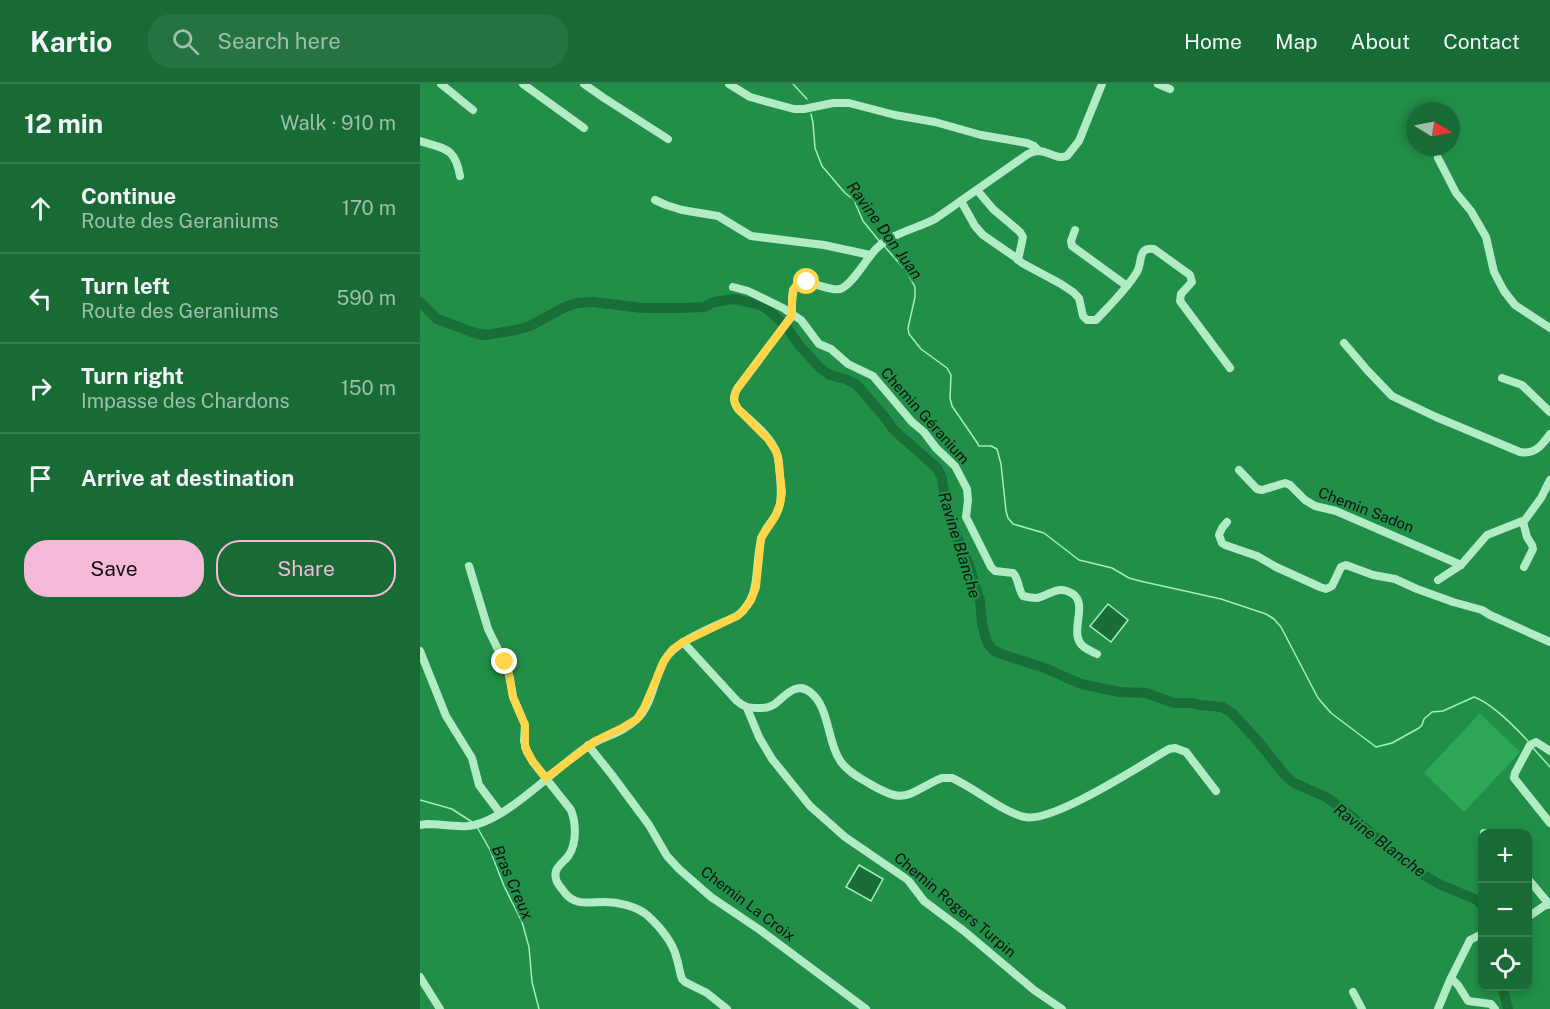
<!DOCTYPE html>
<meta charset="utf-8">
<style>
:root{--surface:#196b36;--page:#267342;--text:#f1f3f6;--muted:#9fbfad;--line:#377e51;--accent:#f5b9d9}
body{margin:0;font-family:"Public Sans",sans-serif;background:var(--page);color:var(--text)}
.controls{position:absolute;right:18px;bottom:18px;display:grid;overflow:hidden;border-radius:12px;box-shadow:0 3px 9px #0003}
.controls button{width:54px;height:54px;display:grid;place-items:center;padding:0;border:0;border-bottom:2px solid var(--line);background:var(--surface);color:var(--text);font:30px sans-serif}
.compass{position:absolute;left:986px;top:18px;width:54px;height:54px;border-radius:50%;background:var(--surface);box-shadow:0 3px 9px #0003;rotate:100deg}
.stop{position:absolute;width:18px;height:18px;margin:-14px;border:4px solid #ffd54a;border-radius:50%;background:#fff}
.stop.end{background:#ffd54a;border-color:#fff;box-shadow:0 2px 6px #0008}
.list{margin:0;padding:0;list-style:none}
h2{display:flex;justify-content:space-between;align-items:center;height:78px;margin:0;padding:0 24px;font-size:26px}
h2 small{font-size:20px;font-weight:400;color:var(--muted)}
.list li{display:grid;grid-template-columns:39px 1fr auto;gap:18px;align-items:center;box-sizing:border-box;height:90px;padding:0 24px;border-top:2px solid var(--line)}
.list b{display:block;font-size:22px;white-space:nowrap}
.list p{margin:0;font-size:20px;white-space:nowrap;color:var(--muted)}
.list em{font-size:20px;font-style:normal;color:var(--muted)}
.actions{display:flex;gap:12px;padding:18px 24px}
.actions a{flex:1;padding:14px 0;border:2px solid var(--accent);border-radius:24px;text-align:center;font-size:21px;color:var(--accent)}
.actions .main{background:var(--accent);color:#111}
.icon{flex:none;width:33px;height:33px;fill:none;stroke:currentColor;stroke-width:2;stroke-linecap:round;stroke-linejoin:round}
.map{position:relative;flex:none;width:1130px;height:925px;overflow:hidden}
header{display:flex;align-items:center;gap:36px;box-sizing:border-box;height:84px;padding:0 30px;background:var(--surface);border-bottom:2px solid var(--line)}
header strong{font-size:28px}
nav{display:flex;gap:33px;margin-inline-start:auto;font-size:21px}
.search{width:420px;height:54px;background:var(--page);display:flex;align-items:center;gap:15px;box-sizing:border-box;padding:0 21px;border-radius:24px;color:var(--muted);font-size:22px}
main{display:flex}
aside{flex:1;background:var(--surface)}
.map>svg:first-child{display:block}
.green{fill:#2ba755}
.water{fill:#176e36;stroke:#a4edbc;stroke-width:1.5}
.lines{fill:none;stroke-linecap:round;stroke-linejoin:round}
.stream{stroke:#a4edbc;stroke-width:1.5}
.river{stroke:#176e36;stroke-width:10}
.minor{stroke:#b1ecc5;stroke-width:8}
.route{stroke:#ffd54a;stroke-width:8}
.labels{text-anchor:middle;stroke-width:4.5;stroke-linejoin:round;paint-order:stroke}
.street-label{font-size:15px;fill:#111;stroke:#218f48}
.water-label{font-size:16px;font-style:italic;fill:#111;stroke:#218f48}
</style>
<header>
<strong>Kartio</strong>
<div class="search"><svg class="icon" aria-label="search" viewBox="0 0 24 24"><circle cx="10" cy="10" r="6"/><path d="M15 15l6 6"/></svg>Search here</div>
<nav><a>Home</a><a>Map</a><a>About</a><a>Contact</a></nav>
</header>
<main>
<aside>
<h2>12 min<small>Walk · 910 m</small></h2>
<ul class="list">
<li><svg class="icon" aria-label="ahead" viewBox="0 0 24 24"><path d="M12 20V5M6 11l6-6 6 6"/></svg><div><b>Continue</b><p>Route des Geraniums</p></div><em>170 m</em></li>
<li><svg class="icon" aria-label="left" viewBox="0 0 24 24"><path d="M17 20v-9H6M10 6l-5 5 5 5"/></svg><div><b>Turn left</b><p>Route des Geraniums</p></div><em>590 m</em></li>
<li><svg class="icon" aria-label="right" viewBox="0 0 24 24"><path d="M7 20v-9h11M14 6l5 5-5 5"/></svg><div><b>Turn right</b><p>Impasse des Chardons</p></div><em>150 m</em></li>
<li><svg class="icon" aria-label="arrive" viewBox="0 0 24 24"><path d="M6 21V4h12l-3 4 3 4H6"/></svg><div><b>Arrive at destination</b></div></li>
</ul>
<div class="actions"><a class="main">Save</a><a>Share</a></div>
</aside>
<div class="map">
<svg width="1130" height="925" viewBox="0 0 1130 925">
<rect width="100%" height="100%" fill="#218f48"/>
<path class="green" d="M1060,629L1100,668L1044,728L1004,689Z"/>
<g class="water">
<path d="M688,520L708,536L691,558L670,542Z"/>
<path d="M439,781L463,795L451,817L426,803Z"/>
</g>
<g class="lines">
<g class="stream">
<path d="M373,0L387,15"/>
<path d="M391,30L393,39L395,64L402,82L425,109L434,116L443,137L460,158"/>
<path d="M465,163L486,187L495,203V213L488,244L489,250L501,265L527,284L531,291L530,314L532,322L556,357L559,362H571L577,365L581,380L586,427L588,434L593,440L624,449L659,476L692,484L709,494L720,497L801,515L846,530L854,535L861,543L898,614L911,629L956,663L972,659L999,644L1002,641L1004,635L1012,628L1023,627L1054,613C1071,619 1095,643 1108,657"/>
<path d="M1113,664L1130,683"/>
<path d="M0,716L32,725L52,738"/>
<path d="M57,743L70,766L84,802L102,838L109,863L112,898L119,925"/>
</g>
<g class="river">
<path d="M0,218L17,235L55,249L65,251L96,246L110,242L145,223L157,219L172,218L223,224H261L284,223L294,218L314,215L337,220L346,224L365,241L379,261L400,284L410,291L425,295L436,300L463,331L474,346L517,384L522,394L525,419L528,431L549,481L560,517L562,540L567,558L573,566L581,570L625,584L661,600L700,608L726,609L754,619H771L780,621L802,623L812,629L836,655L866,692L874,699L906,713L924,726L979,773L1000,789L1021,801L1057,816L1062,821"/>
<path d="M1082,902L1088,925"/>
</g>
<g class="minor">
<path d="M21,0L53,26"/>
<path d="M103,0L164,44"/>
<path d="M164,0L184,14L248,55"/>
<path d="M309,0L330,13L374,25H384L413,19H429L475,31L515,38L561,51L607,59L614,62L619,67"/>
<path d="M738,0L750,5"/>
<path d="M0,57C25,65 35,63 40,92"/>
<path d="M1018,74L1036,109L1051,127L1066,153L1074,188L1084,207L1095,221L1130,244"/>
<path d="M557,106L573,125L600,148L603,153L598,176"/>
<path d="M235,116L246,121L262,126L298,132L331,152L404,161L450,171"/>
<path d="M541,117L555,142L563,151L595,173L602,179L641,200L653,208L659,214L663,232L667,236H676C690,221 706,206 717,188C723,177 717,163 734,165L770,191L772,198L761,210L760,217L810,284"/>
<path d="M655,146L651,157L652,162L707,202"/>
<path d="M313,203L328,207L363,224L381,236L399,260L411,265L428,280L453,292L492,338L504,348L516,364L535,382L547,405L548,416L546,433L571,483L575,487L593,489C599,495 598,505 603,512C607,513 612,514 617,514C631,511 638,500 653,510C669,522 647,550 664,563C668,566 673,568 677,570"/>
<path d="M924,259L947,286L972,312L1016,333L1100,368C1115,371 1122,361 1130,350"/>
<path d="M1082,294L1102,301L1130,328"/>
<path d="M819,386L837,405L842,406L865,399L870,401L885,416L895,422L916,427L1041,481"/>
<path d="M807,438L802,444L799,451L802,459L805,461L837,472L856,483L900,503L906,505L912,502L921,483L926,481L953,491L975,495L997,505L1033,518L1062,526L1070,531L1130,558"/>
<path d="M1103,438L1107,453L1112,461L1113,465L1104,483"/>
<path d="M49,482L68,545L88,586L93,613L105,641L104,657L107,668L113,678L151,726C156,739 157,758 149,771C143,780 131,784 137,798C139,802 143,806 145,809C155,822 169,818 184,818C198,818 216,822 227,831C239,842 252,857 256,872C259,880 259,887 262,895L265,898L287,909L307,925"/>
<path d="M1018,496L1041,481L1067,451L1105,436L1121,414L1130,396"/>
<path d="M263,558L317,617C324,623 328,624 338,624C344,624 349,624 355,620C365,612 376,597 390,608C410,623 407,659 421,678C428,688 440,694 450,700C484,720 485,712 517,696L522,694H532C555,704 582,728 605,733C633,739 721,681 749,665L755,664L766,668L796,707"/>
<path d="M0,567L26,632L52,674L59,701L80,729"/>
<path d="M327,624L339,653L352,675L390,722L425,753L488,796L504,817L544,847L614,906L642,925"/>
<path d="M168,661L192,691L229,741L247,772L259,785L291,813L340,846L446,925"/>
<path d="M1130,667L1116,658L1110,661L1095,689L1094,694L1130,739"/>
<path d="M0,741L7,740C20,740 34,743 48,742C85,738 133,686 165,664C181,653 203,649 217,635C232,621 234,595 244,577C254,557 296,542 317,532C342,513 334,484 341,456C343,445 355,436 359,424C362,414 361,404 360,393C359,385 360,377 357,370C351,352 332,338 318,325C313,317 313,313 317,305L371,233C374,224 369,210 376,202C385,192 408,208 420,205C432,202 447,173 457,164C472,149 496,145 515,135L608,70C610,69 615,67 618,67C629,67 636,76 647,72L659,57L682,0"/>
<path d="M1064,749V750"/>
<path d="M1108,795L1129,820"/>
<path d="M1108,833L1124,822L1130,820"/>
<path d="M0,893L20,925"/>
<path d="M1031,894L1038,901L1048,917L1071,920L1075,925"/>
<path d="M933,908L942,925"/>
<path d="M1018,925L1030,896L1050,856L1062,850"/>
</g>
</g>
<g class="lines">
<path class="route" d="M85,578L90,594L93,613L105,641V663L113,678L126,694L175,657L204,643L217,635L224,624L244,577L252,566L263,558L317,532L322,528L331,516L336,503L341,454L355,433L360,420L362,408L358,374L356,367L348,355L318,325C313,317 313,313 317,305L371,233L373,206L380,198H387"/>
</g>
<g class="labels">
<g class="street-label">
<text transform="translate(505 332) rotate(48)" y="5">Chemin Géranium</text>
<text transform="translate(946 426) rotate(21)" y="5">Chemin Sadon</text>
<text transform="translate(328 820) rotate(37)" y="5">Chemin La Croix</text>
<text transform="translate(535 821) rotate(40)" y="5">Chemin Rogers Turpin</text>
</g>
<g class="water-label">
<text transform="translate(465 146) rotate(54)" y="6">Ravine Don Juan</text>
<text transform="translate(540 461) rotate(73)" y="6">Ravine Blanche</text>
<text transform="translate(960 756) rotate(37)" y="6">Ravine Blanche</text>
<text transform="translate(93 798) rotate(66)" y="6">Bras Creux</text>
</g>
</g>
</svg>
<div class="controls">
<button>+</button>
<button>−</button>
<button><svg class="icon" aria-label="locate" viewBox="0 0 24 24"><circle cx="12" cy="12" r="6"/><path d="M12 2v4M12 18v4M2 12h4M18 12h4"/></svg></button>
</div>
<svg class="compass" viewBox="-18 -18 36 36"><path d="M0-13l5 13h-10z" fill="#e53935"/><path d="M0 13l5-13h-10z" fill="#9fbfad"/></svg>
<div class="stop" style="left:387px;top:198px"></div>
<div class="stop end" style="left:85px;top:578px"></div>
</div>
</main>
